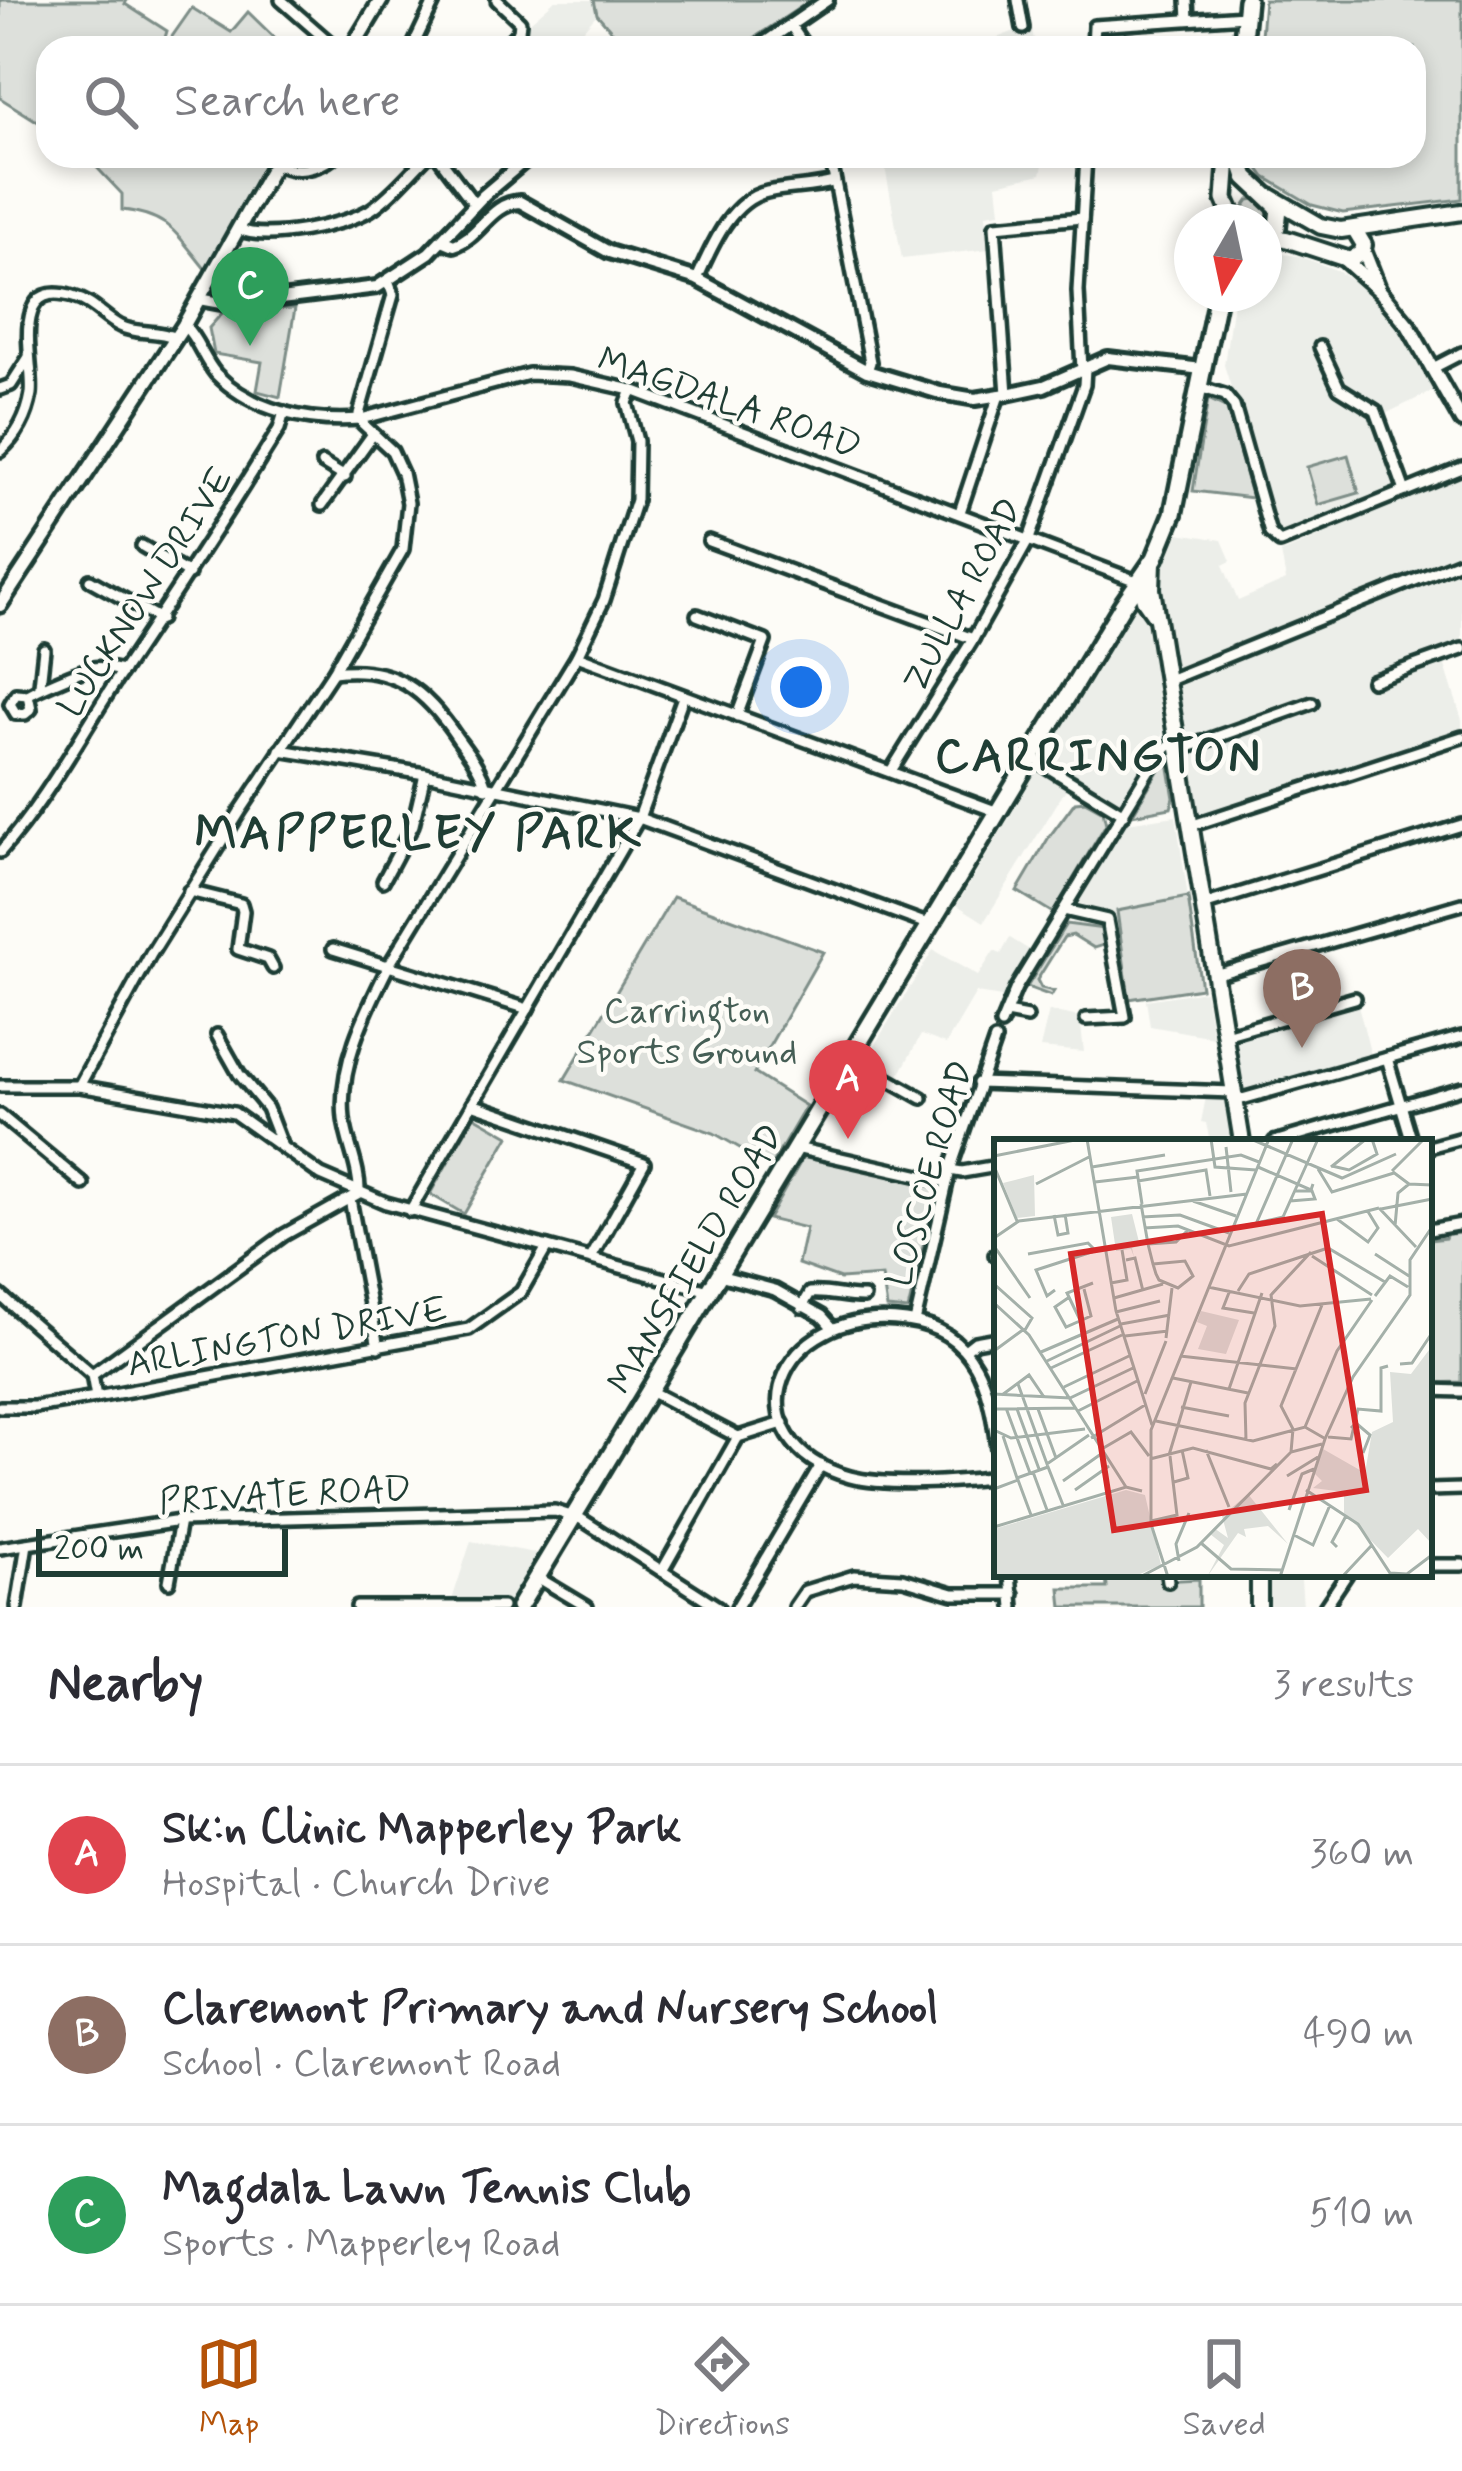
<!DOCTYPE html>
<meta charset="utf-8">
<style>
:root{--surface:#fff;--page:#f7f7f7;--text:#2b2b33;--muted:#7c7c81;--line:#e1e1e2;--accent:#b45309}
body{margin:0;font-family:Mynerve,sans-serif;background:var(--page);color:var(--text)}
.compass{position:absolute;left:1174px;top:204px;width:108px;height:108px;border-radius:50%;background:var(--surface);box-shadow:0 6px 18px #0003;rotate:189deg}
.scale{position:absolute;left:36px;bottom:30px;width:252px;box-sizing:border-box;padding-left:12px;border:6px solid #1f3d34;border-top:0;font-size:33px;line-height:42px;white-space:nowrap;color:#1f3d34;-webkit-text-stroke:9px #fdfcf7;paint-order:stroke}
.you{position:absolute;left:801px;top:687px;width:42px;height:42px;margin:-30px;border:9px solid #fff;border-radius:50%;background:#1a73e8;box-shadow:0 0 0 18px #1a73e833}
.badge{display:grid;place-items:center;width:78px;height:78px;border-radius:50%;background:var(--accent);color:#fff;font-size:39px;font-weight:700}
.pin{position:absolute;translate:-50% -99px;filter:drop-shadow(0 3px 6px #0008)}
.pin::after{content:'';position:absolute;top:63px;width:42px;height:36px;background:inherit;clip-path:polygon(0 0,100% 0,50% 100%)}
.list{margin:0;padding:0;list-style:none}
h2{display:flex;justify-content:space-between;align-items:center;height:156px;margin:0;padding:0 48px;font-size:51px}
h2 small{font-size:39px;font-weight:400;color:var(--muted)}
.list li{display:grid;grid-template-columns:78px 1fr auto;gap:36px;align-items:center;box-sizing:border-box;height:180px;padding:0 48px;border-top:3px solid var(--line)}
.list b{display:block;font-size:45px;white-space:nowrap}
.list p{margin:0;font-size:39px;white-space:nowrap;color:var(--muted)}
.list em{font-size:39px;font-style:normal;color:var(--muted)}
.icon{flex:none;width:66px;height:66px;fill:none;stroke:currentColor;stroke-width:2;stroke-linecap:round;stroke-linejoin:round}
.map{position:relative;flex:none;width:1462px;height:1607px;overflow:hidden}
.search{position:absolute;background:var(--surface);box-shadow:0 6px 18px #0003;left:36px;right:36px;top:36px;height:132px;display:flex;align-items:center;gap:30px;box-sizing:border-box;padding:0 42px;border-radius:36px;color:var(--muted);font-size:45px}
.sheet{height:696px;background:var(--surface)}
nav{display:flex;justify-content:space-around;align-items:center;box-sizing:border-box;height:168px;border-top:3px solid var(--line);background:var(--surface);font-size:33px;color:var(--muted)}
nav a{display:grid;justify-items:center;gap:6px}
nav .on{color:var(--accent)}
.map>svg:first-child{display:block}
.built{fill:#eceee9}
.green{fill:#dde0db;stroke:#7e8e88;stroke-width:3}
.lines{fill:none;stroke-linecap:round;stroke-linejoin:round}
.minor-casing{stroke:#1f3d34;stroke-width:18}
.tertiary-casing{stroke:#1f3d34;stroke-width:20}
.secondary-casing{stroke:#1f3d34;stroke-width:21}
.primary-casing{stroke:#1f3d34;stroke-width:22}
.trunk-casing{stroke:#1f3d34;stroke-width:24}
.minor{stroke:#fdfcf7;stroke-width:9}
.tertiary{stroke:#fdfcf7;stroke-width:10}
.secondary{stroke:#fdfcf7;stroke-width:12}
.primary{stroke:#fdfcf7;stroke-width:14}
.trunk{stroke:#fdfcf7;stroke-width:15}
.labels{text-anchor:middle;stroke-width:9;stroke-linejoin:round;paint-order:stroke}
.street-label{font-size:36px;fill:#1f3d34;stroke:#fdfcf7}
.park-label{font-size:36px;fill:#455e55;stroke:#fdfcf7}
.district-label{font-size:48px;font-weight:bold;letter-spacing:3px;fill:#1f3d34;stroke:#fdfcf7}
.inset-road{fill:none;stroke:#a4b0a9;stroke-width:3}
.view{fill:#d62828;fill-opacity:0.15;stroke:#d62828;stroke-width:6}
.inset-edge{fill:none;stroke:#1f3d34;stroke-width:6}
</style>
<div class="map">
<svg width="1462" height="1607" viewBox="0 0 1462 1607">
<rect width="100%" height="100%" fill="#fdfcf7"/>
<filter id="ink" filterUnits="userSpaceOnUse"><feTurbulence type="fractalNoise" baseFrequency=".00833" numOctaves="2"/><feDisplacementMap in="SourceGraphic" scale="24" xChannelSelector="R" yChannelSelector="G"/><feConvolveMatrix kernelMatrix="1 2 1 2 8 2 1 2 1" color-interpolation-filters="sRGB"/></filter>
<g filter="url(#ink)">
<g class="built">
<path d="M555,0H594L597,14L567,48H513L531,21Z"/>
<path d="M1032,27L1035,48H970L1023,28Z"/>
<path d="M883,156H1045L1041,174L997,184L1000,212L986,214L989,249L902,259Z"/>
<path d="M1264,252L1299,256L1336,270L1354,282L1397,321L1437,389L1385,414L1412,484L1462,463V655L1444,662L1462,720V733L1199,815L1160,577L1179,533L1222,540L1231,561L1223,565L1238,601L1286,580L1281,553L1376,512L1369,502L1286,536L1276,530L1224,365L1234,294H1264Z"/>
<path d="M1136,606L1146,614L1163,734L1121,806L1074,776L984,922L957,905Z"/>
<path d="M1176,816L1201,988L1129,999L1115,916L1079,903L1126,823Z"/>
<path d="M1010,938L1031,951L1002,997L976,993L946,1044L921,1035L897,1079L864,1062L933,950L978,976L994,951L1001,954Z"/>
<path d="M1205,991L1213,1037L1150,1026L1146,1000Z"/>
<path d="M1358,1005L1371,1056L1242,1092L1233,1040Z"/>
<path d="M1049,1011L1080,1017L1084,1052L1040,1048Z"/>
<path d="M1206,1097L1227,1099L1234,1142H1210L1206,1123L1201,1122Z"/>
<path d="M471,1541L540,1554L507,1607H442L452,1600Z"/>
<path d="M1268,1580H1301L1303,1607H1269Z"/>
</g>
<g class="green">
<path d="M0,0H127L125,4L167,31L162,48H48V128L0,98Z"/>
<path d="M594,0H811L739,48H626L597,14Z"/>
<path d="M1264,0H1462V199L1343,213L1312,205L1265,177L1250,156H1414V48H1260Z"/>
<path d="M192,8L231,32L248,12L285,48H164Z"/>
<path d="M86,156H269L206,270C177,235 170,215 122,210V194Z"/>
<path d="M1261,198L1270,203L1275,220L1264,232V222H1240L1239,214L1249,200Z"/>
<path d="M295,308L280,397L257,391L262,362L214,354L209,328L224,311Z"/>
<path d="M1208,399L1227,408L1252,498L1193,491Z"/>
<path d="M1348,455L1359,493L1318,505L1307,467Z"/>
<path d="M1167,756L1174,798L1171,808L1132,815Z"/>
<path d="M1085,801L1103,811L1106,824L1053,913L1017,891L1049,837L1075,802Z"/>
<path d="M673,897L823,952L754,1073L806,1106L771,1166L714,1133L564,1080Z"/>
<path d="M1188,897L1201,988L1129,999L1117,911Z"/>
<path d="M1066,924L1104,929L1107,944L1094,948L1073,935L1064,937L1037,980L1041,988L1054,991L1051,996L1027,987Z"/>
<path d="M474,1116L509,1136L464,1214L430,1194Z"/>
<path d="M804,1156L937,1187L908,1310L887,1308L882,1276L840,1279L798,1264L806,1228L768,1219Z"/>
<path d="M1448,1231L1450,1234L1462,1233V1382L1429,1383V1240L1445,1238Z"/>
<path d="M1106,1574L1111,1577L1161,1575L1162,1581L1199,1579V1607H1062L1060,1588H1107Z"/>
</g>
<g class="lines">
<defs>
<g id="minor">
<path d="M281,0L336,48"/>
<path d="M497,0L520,22L519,31L503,48"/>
<path d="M1018,0L1023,28"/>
<path d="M1187,0L1188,19"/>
<path d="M791,26L806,48"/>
<path d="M412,48L435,0"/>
<path d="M1093,48L1094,26L1245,16"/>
<path d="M438,156L475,205"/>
<path d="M830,156L870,362L867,371"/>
<path d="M276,163C295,175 318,169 335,156"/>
<path d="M238,229C266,242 343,226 370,210C391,196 409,174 427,156"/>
<path d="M697,279C711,248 730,200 767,192C789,187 811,188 833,182"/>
<path d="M184,325C198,339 203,359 216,374C253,412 310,423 361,419L529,374L570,376L632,390L1139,582"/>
<path d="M1320,347L1339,388L1376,411L1405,491"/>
<path d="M1433,368L1462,353"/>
<path d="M1082,370L1078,291L1086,156"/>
<path d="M1199,387L1225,395L1234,406L1270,533L1280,542L1462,468"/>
<path d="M0,389L11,385L29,357"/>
<path d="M1007,394L995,226L1082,218"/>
<path d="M0,451C17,436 27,418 31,394C35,364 7,277 73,297C93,302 104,318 120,326C137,335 158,329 175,338"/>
<path d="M322,463L345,477"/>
<path d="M322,505L373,434"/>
<path d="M960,512L999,395"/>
<path d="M709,541L973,639"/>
<path d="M142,546L189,574"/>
<path d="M90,580L160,619"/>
<path d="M697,615L765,641L737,716"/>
<path d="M577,656L998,812"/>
<path d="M333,672C394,664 426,691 458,739C469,754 481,769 486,788"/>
<path d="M1166,681L1462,561"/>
<path d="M1372,681L1462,649"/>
<path d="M40,685L44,649"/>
<path d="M28,695L31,709L25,714H16L10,704L16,694L28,695C33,691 83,669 92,668C102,666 113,669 123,671"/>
<path d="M280,750L425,774L639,818L930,925"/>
<path d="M1177,751L1312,703"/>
<path d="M1031,757L1124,814"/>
<path d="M891,771L973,639L1029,539L1084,385L1085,368"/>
<path d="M1190,826L1462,737"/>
<path d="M0,852C50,796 82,731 124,669C177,590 229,511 279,429L284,412"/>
<path d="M383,881L413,825L425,774"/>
<path d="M189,891L241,904L243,911L238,949L268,959L273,968"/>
<path d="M1203,905L1462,825"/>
<path d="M1064,910L1107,920L1125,1017L1086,1019"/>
<path d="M333,949L528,1009"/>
<path d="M1214,975L1462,904"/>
<path d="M1006,1013L1027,1017"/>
<path d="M1001,1024L1016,988L1160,752L1176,741"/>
<path d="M217,1035L239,1074L267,1108L282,1147"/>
<path d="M1225,1035L1355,998"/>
<path d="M850,1058L922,1098"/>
<path d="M1387,1058L1412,1142"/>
<path d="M978,1083L1233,1092"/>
<path d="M0,1086H79L234,1113L321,1175L386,1203L709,1291"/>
<path d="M79,1086L151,954L241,810L333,672L403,549L408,503L402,473L392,451L363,424L359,414L393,295L388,281"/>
<path d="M1235,1101L1462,1037"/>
<path d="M472,1104L644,1163L591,1258"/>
<path d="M0,1115L83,1184"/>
<path d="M1274,1142L1462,1088"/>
<path d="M1429,1147L1462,1138"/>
<path d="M796,1148L947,1182"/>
<path d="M950,1170L962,1172L997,1166"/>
<path d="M350,1199L378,1347"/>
<path d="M410,1211L639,818L683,697"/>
<path d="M1429,1230L1462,1224"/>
<path d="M995,1255H997"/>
<path d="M719,1275L775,1290L822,1316L831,1326"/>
<path d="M0,1295L92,1375"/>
<path d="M802,1307L810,1293C828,1291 846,1298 864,1297"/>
<path d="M915,1322L950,1170L995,1040"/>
<path d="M966,1349L975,1342L997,1338"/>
<path d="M1429,1390L1462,1391"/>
<path d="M650,1391L738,1437"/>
<path d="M96,1397L92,1375L284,1235L359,1193C360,1168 347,1144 344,1119C338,1065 366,1011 389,965L577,656L604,600L636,500L637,441L627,403L632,390"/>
<path d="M0,1407H34L96,1397L469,1329L521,1292L547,1247"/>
<path d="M738,1437L783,1423"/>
<path d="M997,1449C991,1389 976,1330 906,1321C775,1303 726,1443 850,1477C889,1487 957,1482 997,1477"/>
<path d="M1429,1490L1462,1489"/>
<path d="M0,1548L180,1521L555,1511L581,1519L718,1607"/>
<path d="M1429,1565H1462"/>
<path d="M662,1571L738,1437"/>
<path d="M1010,1574L1013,1607"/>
<path d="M1167,1574L1168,1581"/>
<path d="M537,1577L587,1607"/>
<path d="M169,1582L180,1521"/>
<path d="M17,1607L27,1544"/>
<path d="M357,1607H502"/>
<path d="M737,1607L821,1465"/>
<path d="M794,1607L805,1591L854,1576L903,1579L953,1594H1013"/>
<path d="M1325,1607L1347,1574"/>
</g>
<g id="tertiary">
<path d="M757,48L827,0"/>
<path d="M442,240L454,245C480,237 490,203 520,202L609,252L697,279L867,371L940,393L975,399L1007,394L1044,386L1108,358L1202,369"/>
<path d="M199,299L232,305L377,287L429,253L484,195L530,156"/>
</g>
<g id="secondary">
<path d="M352,48L381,0"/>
<path d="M1363,249L1378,287"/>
<path d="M1345,260L1380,291L1408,325L1462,421"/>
<path d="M0,605L184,325L279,156"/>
</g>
<g id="primary">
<path d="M1271,197L1321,226L1341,230L1462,212"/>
<path d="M1265,237L1286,239L1350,260L1361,253L1364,245L1355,230"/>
<path d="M1153,562L1152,589L1242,1142"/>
<path d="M1139,582L1144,600L1156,617"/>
<path d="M1259,1607V1574"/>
</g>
<g id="trunk">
<path d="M1242,48L1247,0"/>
<path d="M1228,156L1225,199L1235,222"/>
<path d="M1239,156L1246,177L1279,208L1277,227L1264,237"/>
<path d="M519,1607L1122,606L1155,558L1173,514L1218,294"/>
</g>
</defs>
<use href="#minor" class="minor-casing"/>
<use href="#tertiary" class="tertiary-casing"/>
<use href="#secondary" class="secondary-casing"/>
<use href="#primary" class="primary-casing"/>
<use href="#trunk" class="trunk-casing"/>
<use href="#minor" class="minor"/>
<use href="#tertiary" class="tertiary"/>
<use href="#secondary" class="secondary"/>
<use href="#primary" class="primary"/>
<use href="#trunk" class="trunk"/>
</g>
</g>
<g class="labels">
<g class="street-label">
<text transform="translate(730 401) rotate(19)" y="13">MAGDALA ROAD</text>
<text transform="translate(144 591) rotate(-57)" y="13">LUCKNOW DRIVE</text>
<text transform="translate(961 594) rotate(-62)" y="13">ZULLA ROAD</text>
<text transform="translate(928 1173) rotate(-74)" y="13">LOSCOE ROAD</text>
<text transform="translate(694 1258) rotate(-59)" y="13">MANSFIELD ROAD</text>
<text transform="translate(287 1335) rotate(-10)" y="13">ARLINGTON DRIVE</text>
<text transform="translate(285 1493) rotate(-3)" y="13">PRIVATE ROAD</text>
</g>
<g class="park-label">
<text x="687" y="1022">Carrington<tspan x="687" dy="41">Sports Ground</tspan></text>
</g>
<g class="district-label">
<text x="1099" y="771">CARRINGTON</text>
<text x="419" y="848">MAPPERLEY PARK</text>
</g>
</g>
<g transform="translate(994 1139)">
<rect width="438" height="438" fill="#fdfcf7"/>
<path d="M40,36L41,77L23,79L9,44ZM138,75L146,107L138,109L140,118L137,110L122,112L117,78ZM207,172L245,181L232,215L204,210L213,187L203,183ZM438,207V405L424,390L394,419L350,374V353L319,349L328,342L320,334L329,310L371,334L378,293L399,283L396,233L417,235ZM132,351L151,356L167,426L139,438H0V390ZM254,355L294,405L274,387L250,390L252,398L244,394L213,438L230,406L216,395L220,389L234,399L228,377Z" fill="#dde0db"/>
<path class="inset-road" d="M93,0L122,172L158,286M217,0L221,28L262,31M257,0L348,39L402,15M232,8L237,53M0,17L86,0M0,27L23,82M338,27L355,31L383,15L378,0M98,28L171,16M264,28L317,51L319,45M337,28L372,0M324,30L338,53L400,34M398,32L430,0M399,33L415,45L438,46M144,42L212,31L216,57M101,43L144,38M42,45L95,18M199,62L242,77M296,62L321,60L318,52H300M147,65L154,105L159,125L162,135L165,141L184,149L199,137L191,122L159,125M148,65L143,32L247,16L265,23M385,69L422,108M387,70L438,60M60,76L64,96L74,94L71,75M148,78L186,76L235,94M289,78L324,0M343,80L374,103L384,89L373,71M262,85L299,0M401,87L404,54L415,45M150,89L184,87L235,107L385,69M240,89L289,78M0,99L25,82L253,55M154,105L182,103L194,91M0,107L36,159M34,115L94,104L100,110M381,115L415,137M318,117L378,156M132,121L141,119L149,152M117,144L133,141L128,111M0,145L38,179L31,191M214,148L306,167L377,160M61,151L53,157L42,131L110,109M236,151L229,169L260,174M244,152L255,135L334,109L391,143M381,157L396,137L414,148M74,159L61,168L72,188L97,177L90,150M120,159L169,145M0,164L35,196L132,348M122,173L166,162M86,181L73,154L99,144M127,185L176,176M131,197L174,192M172,199L178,149M0,212L30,190M47,213L124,180M186,217L303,230M53,222L126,187M406,225L418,224L438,194M57,229L128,196M179,239L254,254M24,245L53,325L95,296M70,248L135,217M235,250L268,154M0,255L76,259L139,229M151,255L172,202M8,256L35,236L50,258M187,268L235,277M12,269L36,334M0,270L81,269M23,270L45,330M44,270L62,319M84,272L145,241M162,282L259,302L311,288L330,299M311,288L343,212L378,161M357,289L362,284L376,296L369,314M0,291L17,299L91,290M9,297L23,339L54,328L69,366M334,298L357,300L364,270L387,272V229L394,227M97,299L151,266M252,301L251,264L281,187L277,156L317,113M106,311L137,293L155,317M212,311L235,368M297,313L299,290L287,267L328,166M175,316L197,243M156,320L199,309L277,330L283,325M39,333L53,371M293,337L324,318M69,342L107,315M180,343L194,339L188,311M0,350L24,341L37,376M81,351L115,327M312,351L364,385L396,434L413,435L438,416M295,371L308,335L320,330M157,382L183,376L176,317M0,388L132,348L148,352M300,396L319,406L336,366M207,404L237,430L288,431M343,408L338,403L352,377M185,422L182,405L195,374M146,438L203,408L297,313L328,305M174,438L157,385V291L275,0M286,438L331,300L359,238L416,156V121L438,88M348,438L377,407"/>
<path class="view" d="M328,75L372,351L120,391L77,115Z"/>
<rect width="438" height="438" class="inset-edge"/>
</g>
</svg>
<svg class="compass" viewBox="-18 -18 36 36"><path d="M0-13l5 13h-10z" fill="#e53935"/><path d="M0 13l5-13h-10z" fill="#7c7c81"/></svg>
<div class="scale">200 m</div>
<div class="you"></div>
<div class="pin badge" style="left:848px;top:1139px;background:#e0444e">A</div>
<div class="pin badge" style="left:1302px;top:1048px;background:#8d6e63">B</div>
<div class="pin badge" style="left:250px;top:346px;background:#2e9e5b">C</div>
<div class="search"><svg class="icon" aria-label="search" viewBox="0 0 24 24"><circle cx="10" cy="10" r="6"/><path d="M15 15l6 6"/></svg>Search here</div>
</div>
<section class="sheet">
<h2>Nearby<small>3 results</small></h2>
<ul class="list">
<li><span class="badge" style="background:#e0444e">A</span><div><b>Sk:n Clinic Mapperley Park</b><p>Hospital · Church Drive</p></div><em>360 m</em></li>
<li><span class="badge" style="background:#8d6e63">B</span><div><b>Claremont Primary and Nursery School</b><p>School · Claremont Road</p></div><em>490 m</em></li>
<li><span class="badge" style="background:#2e9e5b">C</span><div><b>Magdala Lawn Tennis Club</b><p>Sports · Mapperley Road</p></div><em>510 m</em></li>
</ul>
</section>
<nav>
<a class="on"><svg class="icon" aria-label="map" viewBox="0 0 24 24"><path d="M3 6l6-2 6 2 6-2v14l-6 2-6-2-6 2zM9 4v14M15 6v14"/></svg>Map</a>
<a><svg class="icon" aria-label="directions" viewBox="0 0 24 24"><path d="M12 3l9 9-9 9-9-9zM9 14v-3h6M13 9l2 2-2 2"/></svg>Directions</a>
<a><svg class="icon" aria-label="saved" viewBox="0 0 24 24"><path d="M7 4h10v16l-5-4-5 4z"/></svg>Saved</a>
</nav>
